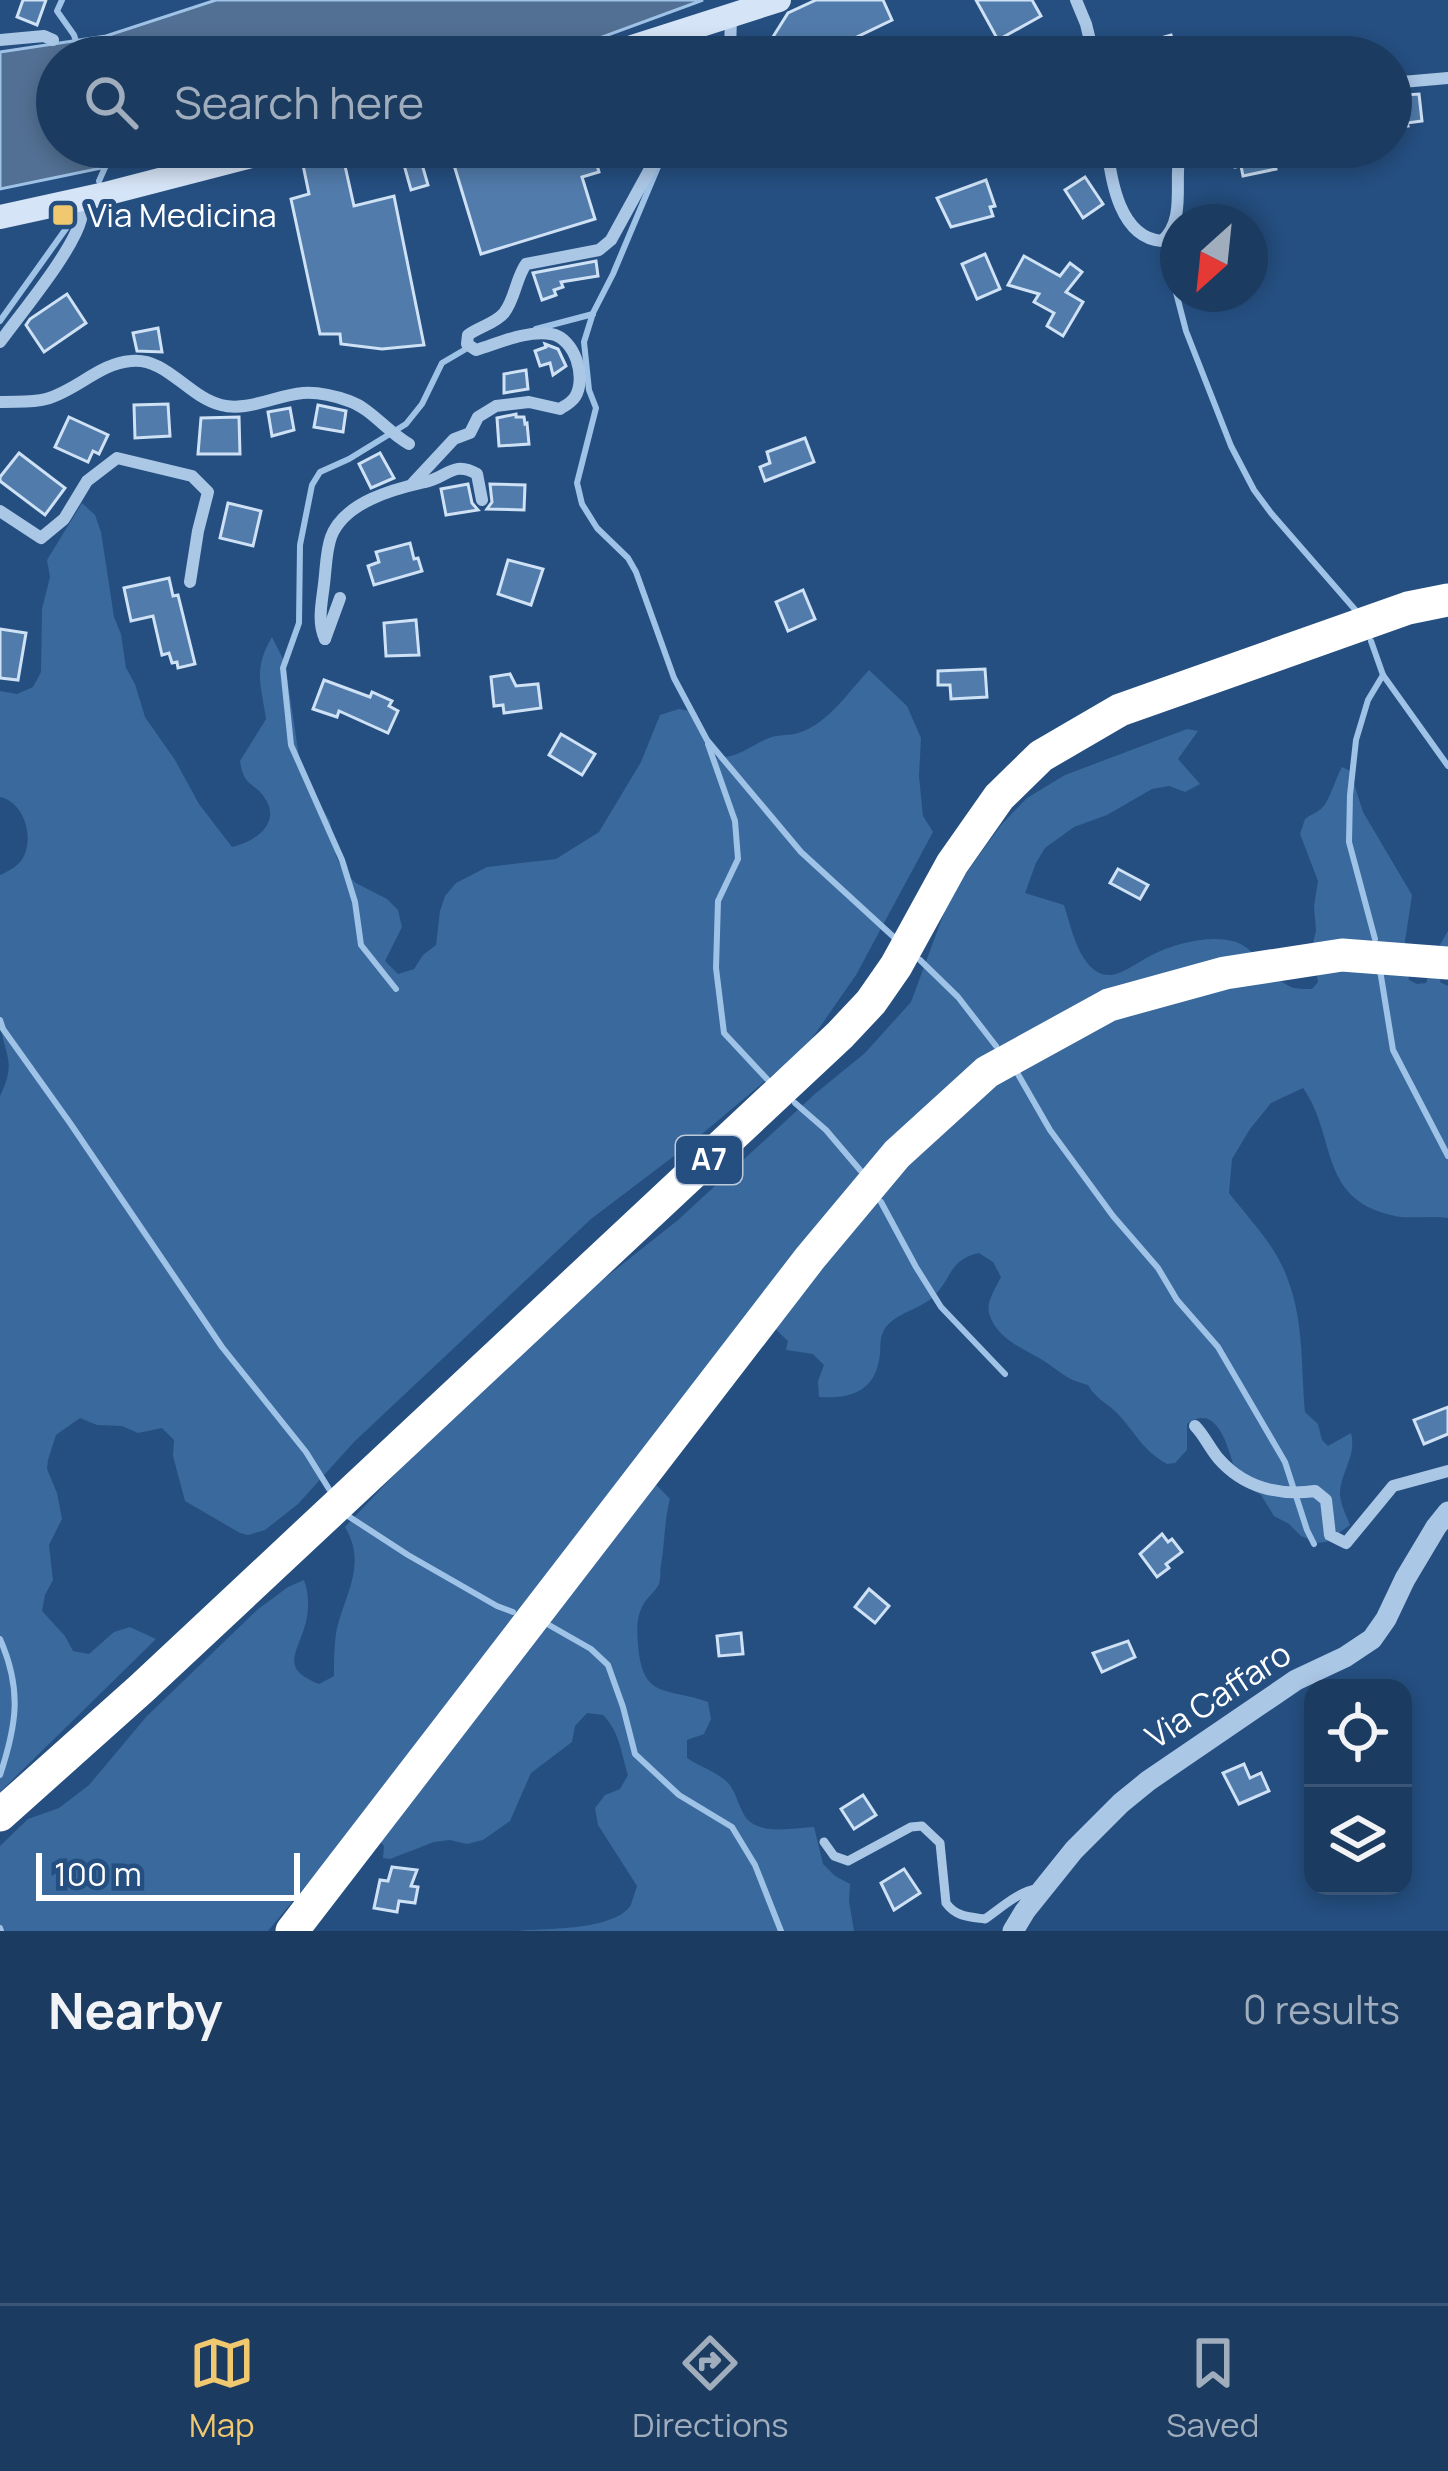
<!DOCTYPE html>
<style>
:root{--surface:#1c3b60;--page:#254266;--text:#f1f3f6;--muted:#a0adbd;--line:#3a5575;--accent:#f0c86f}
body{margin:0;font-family:Manrope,sans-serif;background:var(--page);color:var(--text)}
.controls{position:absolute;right:36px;bottom:36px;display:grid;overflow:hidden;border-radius:24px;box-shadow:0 6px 18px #0003}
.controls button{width:108px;height:108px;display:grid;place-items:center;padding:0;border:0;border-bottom:3px solid var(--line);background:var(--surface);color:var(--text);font:60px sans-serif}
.compass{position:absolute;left:1160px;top:204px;width:108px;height:108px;border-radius:50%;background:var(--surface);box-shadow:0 6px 18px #0003;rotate:207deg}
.scale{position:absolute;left:36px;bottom:30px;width:264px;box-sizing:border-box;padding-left:12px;border:6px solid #fff;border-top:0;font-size:33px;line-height:42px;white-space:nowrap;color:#fff;-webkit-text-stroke:9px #254f80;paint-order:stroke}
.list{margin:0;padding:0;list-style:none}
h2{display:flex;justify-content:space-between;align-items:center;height:156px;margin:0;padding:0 48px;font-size:51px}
h2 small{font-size:39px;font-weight:400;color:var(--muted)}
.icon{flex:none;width:66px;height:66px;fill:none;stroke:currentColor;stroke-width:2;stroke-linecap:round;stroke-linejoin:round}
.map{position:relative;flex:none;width:1448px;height:1931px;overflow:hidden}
.search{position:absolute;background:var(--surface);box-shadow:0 6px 18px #0003;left:36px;right:36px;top:36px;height:132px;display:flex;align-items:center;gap:30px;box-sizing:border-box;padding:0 42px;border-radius:66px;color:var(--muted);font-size:45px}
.sheet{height:372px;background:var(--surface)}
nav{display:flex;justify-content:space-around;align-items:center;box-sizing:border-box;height:168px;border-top:3px solid var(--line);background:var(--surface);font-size:33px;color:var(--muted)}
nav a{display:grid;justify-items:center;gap:6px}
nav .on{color:var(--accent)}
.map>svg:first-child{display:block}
.green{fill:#39699d}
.water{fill:#527093;stroke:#9fc2e7;stroke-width:3}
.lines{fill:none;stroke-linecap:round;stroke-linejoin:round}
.stream{stroke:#9fc2e7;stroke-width:6}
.building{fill:#517baa;stroke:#cee1f5;stroke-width:3}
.service{stroke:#abc7e6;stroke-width:9}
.minor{stroke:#abc7e6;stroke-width:12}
.tertiary{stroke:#abc7e6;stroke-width:21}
.secondary{stroke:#d5e4f6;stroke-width:24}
.motorway{stroke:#fff;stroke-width:33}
.poi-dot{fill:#f0c86f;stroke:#254f80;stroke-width:4.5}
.labels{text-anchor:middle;stroke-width:10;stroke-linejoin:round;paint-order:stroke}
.shield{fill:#254f80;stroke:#becad9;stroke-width:3}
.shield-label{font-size:30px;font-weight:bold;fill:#fff}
.poi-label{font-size:33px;fill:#fff;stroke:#254f80;text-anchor:start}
.street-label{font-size:33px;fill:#fff;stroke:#254f80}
</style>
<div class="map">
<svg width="1448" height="1931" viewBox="0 0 1448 1931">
<rect width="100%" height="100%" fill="#254f80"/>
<g class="green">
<path d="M82,503L95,515L101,532L114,617L121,634L126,668L135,684L145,717L175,760L199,804L232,847C252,843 281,825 266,800C255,781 244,789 240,761L266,719C261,684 253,669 272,637L285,663L302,777L330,821L336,856L343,871L356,883L387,899L398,910L402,927L385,961L398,974L414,969L423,955L436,945L440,911L445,896L456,883L487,867L556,859L599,832L641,762L660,715L679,709L696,712L716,758C740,757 748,747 769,738C779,734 788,736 798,733C826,726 850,690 869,670L907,706L921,738L919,776L923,816L933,832L856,975L806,1047L690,1144L591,1219L354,1442L298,1504L265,1530L248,1535L240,1533L185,1501L173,1456L174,1440L162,1428L138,1433L122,1426L97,1425L80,1418L56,1435L48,1460L47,1469L57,1493L62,1519L49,1545L53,1580L45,1595L42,1611L65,1636L73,1651L89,1654L114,1632L130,1627L156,1639L0,1792V1096C18,1059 3,1055 0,1021C0,973 0,923 0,875C9,871 19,866 24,856C34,834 23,802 0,797V691L17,694L33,687L41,672L42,609L50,577L47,560Z"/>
<path d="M1187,729L1198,731L1178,759L1200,784L1185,792L1169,786L1152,789L1107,815L1074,827L1045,848L1036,863L1025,893L1064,905C1069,921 1074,942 1083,957C1106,993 1128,966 1154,954C1176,943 1212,934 1236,942C1258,950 1272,981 1294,988C1300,989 1306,989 1312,989L1318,982L1312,947L1316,931L1314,906L1318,881L1300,834L1305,819C1310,815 1316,813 1321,809C1330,801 1335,779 1342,767L1350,771L1363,812L1412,895L1404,948L1409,980L1417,984L1426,983L1435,953L1448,931V956L1440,982L1448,986V1218C1429,1215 1408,1220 1391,1215C1318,1198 1337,1136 1303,1088L1271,1103L1250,1129L1232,1159L1229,1193C1250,1220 1277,1247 1288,1280C1304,1322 1301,1368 1305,1412L1318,1424L1322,1440L1328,1446L1351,1433C1357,1457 1340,1472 1340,1495C1341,1505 1346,1515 1350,1525L1326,1542L1317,1543L1301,1536L1289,1524L1274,1516L1261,1495L1239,1483C1231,1463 1222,1398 1187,1424V1450L1175,1463L1167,1464C1142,1450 1136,1433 1117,1413C1107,1403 1095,1398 1088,1385C1066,1379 1065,1375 1047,1363C1026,1349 997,1341 989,1313C986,1302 996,1287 1001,1277L993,1262L979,1253C948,1260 953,1278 933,1297C920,1309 897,1313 886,1327C879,1337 881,1343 880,1354C876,1391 852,1399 819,1397L818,1381L824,1365L813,1354L786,1350L788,1341L767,1321L640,1468L670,1499C664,1521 665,1543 661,1565C660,1571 661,1578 659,1584C655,1592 646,1598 642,1607C636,1619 637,1631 638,1644C642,1701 668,1687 708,1702L711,1719L704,1734L687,1740V1758C700,1767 718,1772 729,1784C737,1794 739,1809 747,1819C762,1835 794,1828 814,1827L823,1864L835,1876L850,1884L849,1901L854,1931H517C546,1928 614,1931 631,1905C631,1904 637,1887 637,1886L598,1825L595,1808L605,1795L620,1789L628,1775C621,1753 620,1732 603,1715L587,1713L575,1726L572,1742L531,1773L510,1821L483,1840L467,1844L450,1840L434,1842L390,1859L383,1858L384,1846L361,1819L268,1931H0V1846L28,1819L59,1808L89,1785L147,1716L257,1610L288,1587L304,1580C310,1597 309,1613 304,1629C294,1658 283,1669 319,1684L334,1676C334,1660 334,1643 337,1628C346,1592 367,1564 345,1527L440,1426L571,1305L678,1220L816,1093L865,1053L911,1002L951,894L1001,825L1027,798L1065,775Z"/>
</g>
<path class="water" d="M216,0H703L548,57H57V147H203L0,189V52L106,36Z"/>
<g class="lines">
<g class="stream">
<path d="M62,0L57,11L74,35L81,57"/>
<path d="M660,162L613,274L593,313L584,342L589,390L596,408L577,483L582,504L597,528L628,558L636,572L674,678L707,740L801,852L897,940"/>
<path d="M99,181L114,147"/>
<path d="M1170,258L1171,273L1186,331L1231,446L1254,490L1271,513L1358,613"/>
<path d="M0,321L70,223"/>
<path d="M536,329L593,314"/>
<path d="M1371,641L1383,675L1448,766"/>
<path d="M708,744L735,821L738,859L718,901L716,968L724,1033L767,1079"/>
<path d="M1375,939L1349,842L1350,795L1356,740L1368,700L1383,675"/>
<path d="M920,960L958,997L996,1046"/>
<path d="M1380,970L1393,1050L1448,1156"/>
<path d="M396,989L361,945L355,902L342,860L291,745L283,668L299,623L300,545L312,485L320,472L349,459L406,424L422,404L442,363L471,346"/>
<path d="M0,1020L3,1029L70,1123L222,1347L306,1452L329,1489"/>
<path d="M1015,1069L1050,1130L1113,1216L1158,1268L1177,1300L1218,1347L1285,1462L1307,1530L1314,1544"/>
<path d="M795,1103L826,1130L860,1170"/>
<path d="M881,1202L916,1267L941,1307L1005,1374"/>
<path d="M345,1514L408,1555L497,1606L513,1612"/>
<path d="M549,1625L591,1649L608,1665L623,1707L635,1754L679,1795L732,1827L755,1865L781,1931"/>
<path d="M0,1639C22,1689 17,1724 0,1775"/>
<path d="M0,1928L1,1931"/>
</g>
</g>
<g class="building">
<path d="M23,0H46L37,25L17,17Z"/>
<path d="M816,0H883L892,20L857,37L867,57H779L771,40L788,13Z"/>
<path d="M976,0H1032L1041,16L998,40Z"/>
<path d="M1171,35L1178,57H1108L1107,53Z"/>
<path d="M1419,94L1422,121L1407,123L1408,126L1391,128V96Z"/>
<path d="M399,147H417L428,185L411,190Z"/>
<path d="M466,147H592L599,172L582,177L595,219L481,254L450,152Z"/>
<path d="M1231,147H1271L1276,169L1243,176L1241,166L1235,167Z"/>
<path d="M343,157L354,206L394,196L424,345L382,349L341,344L340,334H320L291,199L309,194L303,165Z"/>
<path d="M1085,177L1103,204L1083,218L1065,190Z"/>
<path d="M986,180L995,206L990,207L993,216L951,227L937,198Z"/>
<path d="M985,254L1000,289L977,299L962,264Z"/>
<path d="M1024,256L1060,276L1070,263L1082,272L1066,292L1083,302L1063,336L1047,326L1054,313L1034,302L1039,294L1008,285Z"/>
<path d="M596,261L598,276L561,282L563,287L554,290L556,295L542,300L533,273Z"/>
<path d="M67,294L86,323L44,352L26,325L30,319Z"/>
<path d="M158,328L162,352L137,351L133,333Z"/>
<path d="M545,344L558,349L566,366L553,375L550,363L540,366L535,351L546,347Z"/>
<path d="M526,370L528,389L504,393V374Z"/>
<path d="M168,404L170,436L135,438L134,405Z"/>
<path d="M318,405L346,411L343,432L314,427Z"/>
<path d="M290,408L294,430L272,436L268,412Z"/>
<path d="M516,414V417H524L525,424L527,423L529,444L499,446L497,418Z"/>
<path d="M69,417L108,435L99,454L93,451L88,462L55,447Z"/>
<path d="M239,417L240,454H198L201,418Z"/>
<path d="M805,438L814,462L765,481L760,467L770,463L767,452Z"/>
<path d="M19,453L65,488L45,515L0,481V477Z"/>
<path d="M380,453L394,478L371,488L359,464Z"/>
<path d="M468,484L472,503L478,510L446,515L441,489Z"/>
<path d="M490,484L525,485L524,510L487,509L492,502Z"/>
<path d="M228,503L261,511L253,546L220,538Z"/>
<path d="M410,543L414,559L418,558L422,571L374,585L368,566L379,562L376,552Z"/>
<path d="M508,560L543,569L531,605L498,594Z"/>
<path d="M169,578L173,596L178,595L195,664L178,668L177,662L172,663L169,653L162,655L153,616L131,621L124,588Z"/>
<path d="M803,590L815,619L788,631L776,602Z"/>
<path d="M416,620L419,655L386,656L384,623Z"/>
<path d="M0,629L26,633L18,680L0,678Z"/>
<path d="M985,669L987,697L951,699L950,685H938V671Z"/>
<path d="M510,674L516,686L538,684L541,708L504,713L503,705L494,706L491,677Z"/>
<path d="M324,680L370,697L372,692L392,701L389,706L398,711L388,733L339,711L337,717L313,709Z"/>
<path d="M561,734L595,754L582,775L549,755Z"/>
<path d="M1118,869L1148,885L1140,899L1110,883Z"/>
<path d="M1448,1407V1434L1424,1444L1414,1420Z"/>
<path d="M1162,1534L1168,1542L1172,1539L1182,1552L1166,1564L1169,1568L1157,1577L1140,1554Z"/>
<path d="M869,1589L889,1606L875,1623L855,1607Z"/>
<path d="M741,1633L743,1654L719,1656L717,1636Z"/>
<path d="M1128,1641L1135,1657L1102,1672L1093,1653Z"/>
<path d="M1244,1764L1250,1778L1261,1773L1269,1791L1239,1804L1223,1773Z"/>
<path d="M863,1795L876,1815L854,1829L841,1809Z"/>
<path d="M392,1867L417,1870L411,1886L418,1887L415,1903L399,1901L397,1912L374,1908L380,1880L388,1881Z"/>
<path d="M904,1869L920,1893L894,1910L881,1883Z"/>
</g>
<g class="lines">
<path class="service" d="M824,1842L834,1856L848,1861L911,1827L922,1826L940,1843L946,1903C956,1917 970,1917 985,1919C1001,1908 1018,1892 1036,1889"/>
<g class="minor">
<path d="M1076,0L1086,24L1094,57"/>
<path d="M0,40L44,36L53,40"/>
<path d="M727,57L730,52L731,16"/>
<path d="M1391,83L1448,78"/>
<path d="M1107,147C1111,181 1120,238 1162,241C1188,218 1172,177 1181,147"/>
<path d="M0,342C21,313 73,251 81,219C83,210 82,208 81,200"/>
<path d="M0,402C15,401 32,403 46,399C76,391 100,363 131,361C166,357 188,397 221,405C248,412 276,395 303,393C317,392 335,396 349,401C372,409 387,432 409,444"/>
<path d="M413,483L454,439L470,433L478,417L496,406L529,402L560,409C566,405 571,403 575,397C587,378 575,338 551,334C527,330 499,343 476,350L467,344L468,335C479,327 496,323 504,313C515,299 516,278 526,264L599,250L611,240L662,147"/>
<path d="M0,511L41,538L64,519L87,481L117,458L192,476L208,492L198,531L190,582"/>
<path d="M325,639C317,622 322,602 324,584C326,568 326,551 331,537C344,502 394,489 425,482C447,478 453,460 477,474L482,500"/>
<path d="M325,639L340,598"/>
<path d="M1195,1426C1204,1435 1209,1447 1218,1458C1243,1487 1278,1496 1315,1491L1326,1500L1330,1535L1346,1543L1393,1486L1448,1471"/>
</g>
<path class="tertiary" d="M1013,1931L1025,1911L1074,1850L1121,1803L1148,1781L1296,1680L1345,1657L1372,1639L1386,1619L1405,1579L1436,1527L1448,1512"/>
<g class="secondary">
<path d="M601,57L779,0"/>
<path d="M0,217L105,194L286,147"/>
</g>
<g class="motorway">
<path d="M0,1815L142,1688L840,1035L871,1002L896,966L952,864L999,797L1041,756L1120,710L1408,608L1448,600"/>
<path d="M292,1931L810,1258L897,1154L987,1072L1109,1005L1225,973L1342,955L1448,963"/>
</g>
</g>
<rect class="poi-dot" x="51" y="203" width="24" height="24" rx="6"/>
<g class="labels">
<rect class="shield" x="676" y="1136" width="66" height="48" rx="9"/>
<g class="shield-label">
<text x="709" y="1170">A7</text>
</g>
<g class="poi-label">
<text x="87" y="227">Via Medicina</text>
</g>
<g class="street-label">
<text transform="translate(1218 1695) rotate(-33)" y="12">Via Caffaro</text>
</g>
</g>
</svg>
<div class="controls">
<button><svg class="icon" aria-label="locate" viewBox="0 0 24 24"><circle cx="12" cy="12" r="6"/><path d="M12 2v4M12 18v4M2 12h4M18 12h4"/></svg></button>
<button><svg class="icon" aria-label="layers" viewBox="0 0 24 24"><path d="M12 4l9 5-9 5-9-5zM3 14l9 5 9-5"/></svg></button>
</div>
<svg class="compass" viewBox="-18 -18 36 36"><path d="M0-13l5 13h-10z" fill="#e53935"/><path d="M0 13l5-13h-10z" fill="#a0adbd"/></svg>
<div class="scale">100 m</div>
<div class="search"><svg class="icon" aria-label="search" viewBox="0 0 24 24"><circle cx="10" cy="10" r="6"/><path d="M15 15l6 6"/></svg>Search here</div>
</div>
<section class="sheet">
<h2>Nearby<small>0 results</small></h2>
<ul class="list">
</ul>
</section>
<nav>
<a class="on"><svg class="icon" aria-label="map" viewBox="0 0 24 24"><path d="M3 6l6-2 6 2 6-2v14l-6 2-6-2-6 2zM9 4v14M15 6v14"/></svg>Map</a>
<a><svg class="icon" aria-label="directions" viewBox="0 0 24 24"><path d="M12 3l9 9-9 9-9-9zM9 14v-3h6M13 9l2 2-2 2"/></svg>Directions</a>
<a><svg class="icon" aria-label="saved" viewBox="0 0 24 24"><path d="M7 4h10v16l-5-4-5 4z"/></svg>Saved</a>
</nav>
